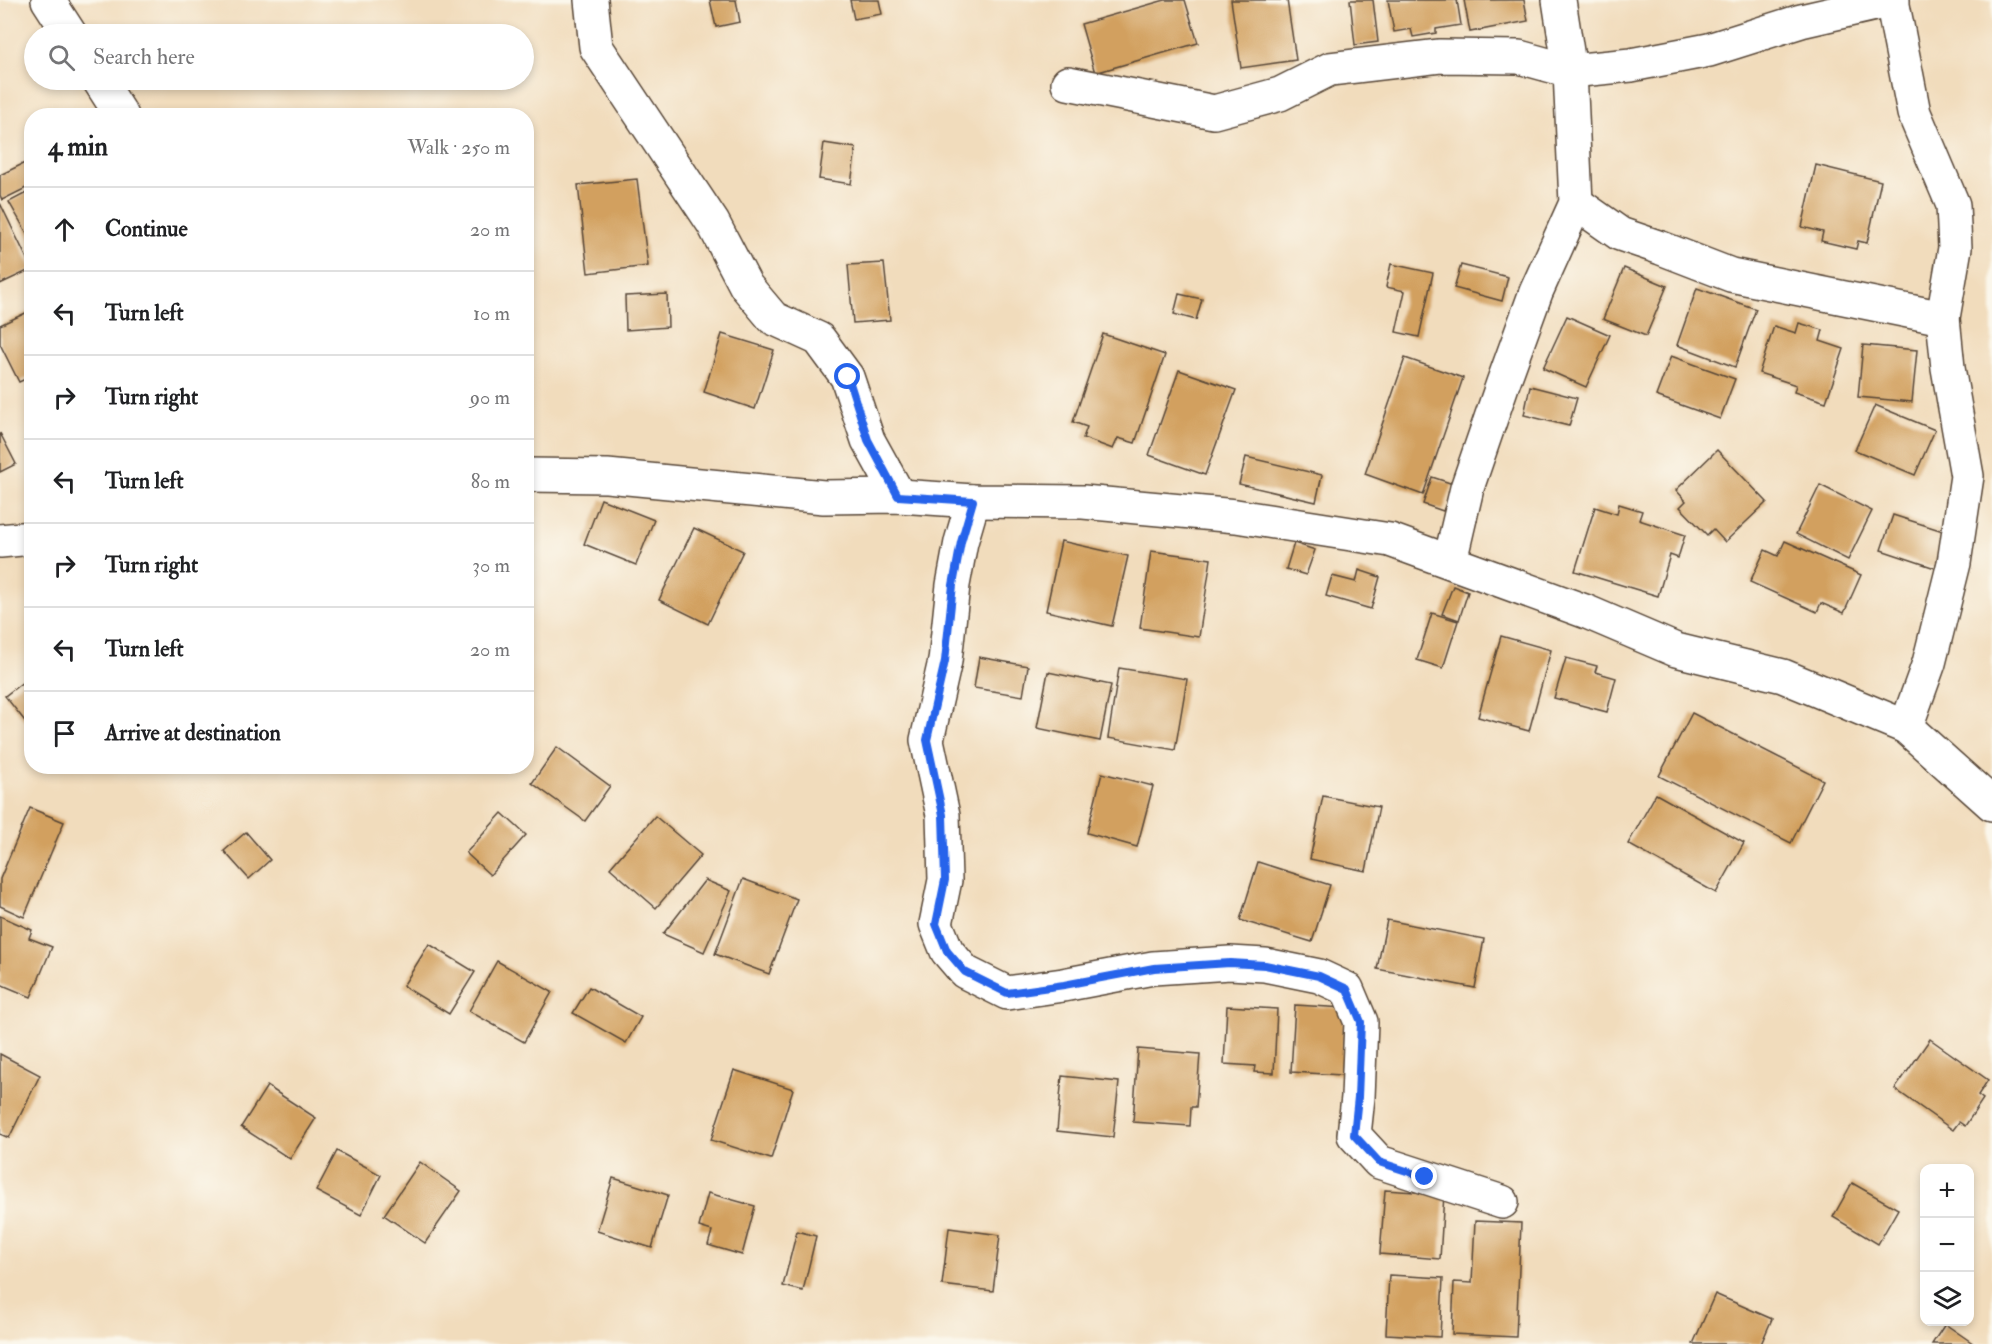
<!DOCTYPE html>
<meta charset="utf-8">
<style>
:root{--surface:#fff;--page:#f2f2f2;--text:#202124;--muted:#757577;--line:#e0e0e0}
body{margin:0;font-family:"IM FELL Double Pica",serif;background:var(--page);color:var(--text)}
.controls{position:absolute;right:18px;bottom:18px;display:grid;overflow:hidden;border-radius:12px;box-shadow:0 3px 9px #0003}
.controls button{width:54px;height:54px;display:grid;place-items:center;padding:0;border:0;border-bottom:2px solid var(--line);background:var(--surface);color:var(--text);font:30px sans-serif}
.stop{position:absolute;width:18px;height:18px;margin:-14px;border:4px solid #2563eb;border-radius:50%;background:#fff}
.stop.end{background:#2563eb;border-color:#fff;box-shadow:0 2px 6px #0008}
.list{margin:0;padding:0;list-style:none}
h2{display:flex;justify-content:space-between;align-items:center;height:78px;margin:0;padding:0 24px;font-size:26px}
h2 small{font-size:20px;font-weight:400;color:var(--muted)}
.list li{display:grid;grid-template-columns:39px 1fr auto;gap:18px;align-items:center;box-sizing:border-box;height:84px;padding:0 24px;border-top:2px solid var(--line)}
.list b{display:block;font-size:22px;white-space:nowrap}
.list em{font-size:20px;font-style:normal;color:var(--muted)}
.icon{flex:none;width:33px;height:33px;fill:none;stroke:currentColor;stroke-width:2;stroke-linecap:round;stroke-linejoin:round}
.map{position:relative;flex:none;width:1992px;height:1344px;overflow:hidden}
.search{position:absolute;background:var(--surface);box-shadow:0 3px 9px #0003;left:24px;top:24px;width:510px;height:66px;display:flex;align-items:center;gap:15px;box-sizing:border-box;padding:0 21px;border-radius:33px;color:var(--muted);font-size:22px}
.panel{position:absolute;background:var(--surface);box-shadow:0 3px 9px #0003;left:24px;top:108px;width:510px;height:666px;border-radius:24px}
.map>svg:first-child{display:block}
.building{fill:#d2a05e}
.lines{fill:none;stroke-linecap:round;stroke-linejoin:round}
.minor-casing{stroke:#564536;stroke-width:36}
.minor{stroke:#fff;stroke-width:33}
.route{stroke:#2563eb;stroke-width:8}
</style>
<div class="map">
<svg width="1992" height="1344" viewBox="0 0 1992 1344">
<rect width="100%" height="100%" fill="#fbf7ec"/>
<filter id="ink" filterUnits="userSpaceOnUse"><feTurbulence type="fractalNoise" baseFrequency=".0167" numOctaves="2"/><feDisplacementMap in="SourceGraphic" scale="12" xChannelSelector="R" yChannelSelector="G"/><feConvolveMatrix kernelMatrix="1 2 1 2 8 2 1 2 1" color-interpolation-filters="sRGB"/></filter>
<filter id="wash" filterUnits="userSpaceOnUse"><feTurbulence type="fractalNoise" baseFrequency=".008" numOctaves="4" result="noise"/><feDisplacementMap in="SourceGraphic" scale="24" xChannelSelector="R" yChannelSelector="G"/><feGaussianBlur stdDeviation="1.35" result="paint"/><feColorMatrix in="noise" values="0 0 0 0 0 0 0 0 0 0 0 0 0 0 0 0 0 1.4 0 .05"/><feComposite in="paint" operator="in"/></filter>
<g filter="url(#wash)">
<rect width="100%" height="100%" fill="#f1dcbc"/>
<g id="blocks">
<g class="building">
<path d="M710,0H736L740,22L716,27Z"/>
<path d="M850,0H879L882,14L854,19Z"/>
<path d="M1165,0H1185L1198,43L1095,73L1081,24Z"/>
<path d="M1231,0H1287L1296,60L1241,68Z"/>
<path d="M1350,0H1373L1378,42L1355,45Z"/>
<path d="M1388,0H1457L1461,25L1436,29V33L1413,37L1411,29L1394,32Z"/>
<path d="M1464,0H1524L1528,21L1470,32Z"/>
<path d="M824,143L856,148L851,184L819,179Z"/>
<path d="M31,160L32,185L2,200L0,195V175Z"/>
<path d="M1816,165L1881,181L1867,243L1858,241L1856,249L1821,241L1823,232L1802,227Z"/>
<path d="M637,179L648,266L588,273L578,185Z"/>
<path d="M32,190V242L9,202Z"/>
<path d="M0,203L32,269L0,284Z"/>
<path d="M884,263L890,320L853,323L848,265Z"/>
<path d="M1391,264L1433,273L1419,337L1396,332L1405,291L1386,287Z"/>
<path d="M1461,265L1508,277L1502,301L1454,288Z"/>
<path d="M1624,268L1667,286L1646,336L1603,319Z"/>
<path d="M1697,288L1756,309L1735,367L1677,345Z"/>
<path d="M667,294L668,327L626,330L625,296Z"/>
<path d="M1179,294L1202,299L1196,320L1174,314Z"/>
<path d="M32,310V376L19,382L0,344V325Z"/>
<path d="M1567,316L1610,335L1586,387L1543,368Z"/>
<path d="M1799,323L1823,330L1820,341L1844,349L1826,402L1794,392L1796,385L1759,373L1774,326L1796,333Z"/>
<path d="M722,334L774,350L755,409L704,392Z"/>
<path d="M1103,334L1165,355L1135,443L1118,438L1113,449L1083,438L1087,427L1073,422Z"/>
<path d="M1863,345L1917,350L1912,402L1858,397Z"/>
<path d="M1671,356L1735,379L1720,419L1656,396Z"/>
<path d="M1405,358L1463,378L1423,495L1365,474Z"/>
<path d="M1179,370L1236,390L1205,475L1149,455Z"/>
<path d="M1530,386L1577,398L1569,426L1524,415Z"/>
<path d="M1875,405L1935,430L1915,475L1855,450Z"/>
<path d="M0,433L16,464L0,472Z"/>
<path d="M1717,450L1767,502L1725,542L1713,529L1707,535L1680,507L1686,501L1676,490Z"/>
<path d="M1246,457L1322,475L1316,502L1239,484Z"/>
<path d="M1432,477L1453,484L1443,511L1423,504Z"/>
<path d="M1820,485L1872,511L1848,560L1796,534Z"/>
<path d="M601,499L654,520L636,565L584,544Z"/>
<path d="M1619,504L1642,511L1639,520L1685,535L1678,558L1670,555L1658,596L1575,571L1595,507L1617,514Z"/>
<path d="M1893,515L1946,532L1935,568L1881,550Z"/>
<path d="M694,528L743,551L708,624L659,600Z"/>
<path d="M1061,541L1128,556L1112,626L1046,611Z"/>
<path d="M1785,541L1861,575L1844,613L1821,603L1817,612L1750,582L1765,550L1778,556Z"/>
<path d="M1294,543L1315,550L1306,575L1286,569Z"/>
<path d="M1151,551L1211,559L1199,637L1140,628Z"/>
<path d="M1359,570L1380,577L1371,609L1326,596L1332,576L1356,582Z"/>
<path d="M1453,586L1468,592L1459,620L1442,614Z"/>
<path d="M1432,613L1458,621L1443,668L1417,660Z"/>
<path d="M1501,636L1551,650L1529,731L1478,717Z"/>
<path d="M979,657L1028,666L1023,696L974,688Z"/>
<path d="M1566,658L1597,666L1595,672L1616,678L1607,712L1554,698Z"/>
<path d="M1119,668L1187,679L1175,750L1108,738Z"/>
<path d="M1048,672L1111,685L1100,741L1037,728Z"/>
<path d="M32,675V730L5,696Z"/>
<path d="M1692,713L1823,780L1791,843L1659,776Z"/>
<path d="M557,747L610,786L585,821L532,783Z"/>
<path d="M1102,773L1153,786L1137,847L1087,833Z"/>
<path d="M1656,794L1744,843L1716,893L1628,844Z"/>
<path d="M1323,796L1379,807L1366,871L1310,859Z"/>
<path d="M30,808L64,822L24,917L0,906V879Z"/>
<path d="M502,813L526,835L490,875L466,853Z"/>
<path d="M655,816L701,855L656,908L610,868Z"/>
<path d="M246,832L270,860L249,879L224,851Z"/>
<path d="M1258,862L1330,885L1312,942L1240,920Z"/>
<path d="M743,879L797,899L769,974L715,954Z"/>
<path d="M705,880L731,891L704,952L663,934Z"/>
<path d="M0,916L32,930L29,938L52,947L31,997L0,984Z"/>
<path d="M1387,920L1484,939L1475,988L1377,969Z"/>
<path d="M429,944L475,972L449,1014L403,986Z"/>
<path d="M497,961L552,992L524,1042L469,1011Z"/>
<path d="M589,987L641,1017L626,1043L573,1013Z"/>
<path d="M1295,1005L1345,1008L1342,1075L1291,1072Z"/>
<path d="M1227,1006L1277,1009L1274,1073L1254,1072L1255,1066L1224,1064Z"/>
<path d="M1930,1039L1988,1080L1978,1095L1983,1099L1965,1126L1959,1122L1953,1130L1895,1089Z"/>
<path d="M1138,1049L1200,1054L1196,1107H1191L1190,1126L1133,1122Z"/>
<path d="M0,1054L40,1075L9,1138L0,1134Z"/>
<path d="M734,1070L793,1089L771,1159L711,1140Z"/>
<path d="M1062,1076L1119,1082L1113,1137L1057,1131Z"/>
<path d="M267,1086L316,1118L290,1159L241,1127Z"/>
<path d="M337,1151L381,1175L361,1215L316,1191Z"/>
<path d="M420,1162L461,1191L425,1243L384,1215Z"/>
<path d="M613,1178L668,1195L652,1248L597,1231Z"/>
<path d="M1852,1183L1898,1209L1878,1244L1833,1217Z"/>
<path d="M1385,1190L1444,1194L1440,1259L1380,1254Z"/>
<path d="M708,1193L755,1206L742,1255L708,1245L712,1231L699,1227Z"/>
<path d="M1475,1221L1521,1223L1516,1337L1452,1334L1454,1282L1472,1283Z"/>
<path d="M949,1228L1000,1235L993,1291L942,1285Z"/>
<path d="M797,1231L816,1236L803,1291L783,1286Z"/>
<path d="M1389,1275L1443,1278L1440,1337L1386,1334Z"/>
<path d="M1715,1294L1772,1319L1761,1344H1693Z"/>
<path d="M1945,1324L1974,1344H1932Z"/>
</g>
</g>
</g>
<g filter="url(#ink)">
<use href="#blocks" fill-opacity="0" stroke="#564536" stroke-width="1.5"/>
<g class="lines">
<defs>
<g id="minor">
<path d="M48,0L70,34"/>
<path d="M591,0L596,47L713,223L746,286L773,318L819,339L847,377L868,440L899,496"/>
<path d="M1892,0L1914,113L1953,205L1955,248L1943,318L1948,368L1967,476L1954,563L1929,663L1906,727"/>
<path d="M99,80L122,116"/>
<path d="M1068,83L1214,112L1280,94L1330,69L1440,56L1519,57L1570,71L1631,65L1709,50L1801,21L1893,0"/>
<path d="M1576,203L1620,234L1661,248L1731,275L1943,318"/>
<path d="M526,475L607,476L824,497L899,496L973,501L1083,502L1236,516L1390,540L1587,612L1676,650L1783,676L1906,727L1992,804"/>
<path d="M973,501L961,542L953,585L945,661L927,740L943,815L945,880L936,924L947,951L965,972L1007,993L1063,985L1153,968L1230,963L1265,965L1319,976L1347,989L1361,1022L1358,1097L1354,1135L1379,1162L1502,1202"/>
<path d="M0,541L32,538"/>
<path d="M1450,561L1467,488L1503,383L1536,292L1576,203L1570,71L1559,0"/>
</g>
</defs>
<use href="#minor" class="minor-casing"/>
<use href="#minor" class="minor"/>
</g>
</g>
<g class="lines" filter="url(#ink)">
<path class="route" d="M848,377L868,440L898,496L973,501L961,542L953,585L945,661L927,740L943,815L945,880L936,924L947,951L965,972L1007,993L1064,985L1154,968L1230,963L1265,965L1319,976L1347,989L1361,1022L1358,1097L1354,1135L1379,1162L1425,1177"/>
</g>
</svg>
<div class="controls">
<button>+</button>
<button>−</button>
<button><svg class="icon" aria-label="layers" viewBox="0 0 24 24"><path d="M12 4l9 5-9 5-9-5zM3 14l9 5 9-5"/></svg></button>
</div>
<div class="stop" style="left:848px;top:377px"></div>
<div class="stop end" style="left:1425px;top:1177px"></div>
<div class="search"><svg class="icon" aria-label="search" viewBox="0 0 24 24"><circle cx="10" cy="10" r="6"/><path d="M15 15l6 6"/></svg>Search here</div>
<section class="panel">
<h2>4 min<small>Walk · 250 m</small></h2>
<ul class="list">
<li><svg class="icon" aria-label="ahead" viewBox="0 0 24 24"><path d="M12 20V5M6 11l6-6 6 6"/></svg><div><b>Continue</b></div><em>20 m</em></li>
<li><svg class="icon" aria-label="left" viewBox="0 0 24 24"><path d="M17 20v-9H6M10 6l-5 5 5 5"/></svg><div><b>Turn left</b></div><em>10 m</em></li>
<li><svg class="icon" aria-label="right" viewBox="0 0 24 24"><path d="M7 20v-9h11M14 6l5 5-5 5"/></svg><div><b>Turn right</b></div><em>90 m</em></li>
<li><svg class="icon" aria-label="left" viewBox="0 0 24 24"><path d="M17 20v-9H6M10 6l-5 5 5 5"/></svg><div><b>Turn left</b></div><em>80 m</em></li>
<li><svg class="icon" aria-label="right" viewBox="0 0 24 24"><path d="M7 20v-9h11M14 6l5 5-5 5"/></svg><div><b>Turn right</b></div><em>30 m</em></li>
<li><svg class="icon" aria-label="left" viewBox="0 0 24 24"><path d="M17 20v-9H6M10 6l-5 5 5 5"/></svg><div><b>Turn left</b></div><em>20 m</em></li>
<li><svg class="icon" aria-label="arrive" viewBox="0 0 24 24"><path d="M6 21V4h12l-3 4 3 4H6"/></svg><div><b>Arrive at destination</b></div></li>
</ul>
</section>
</div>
